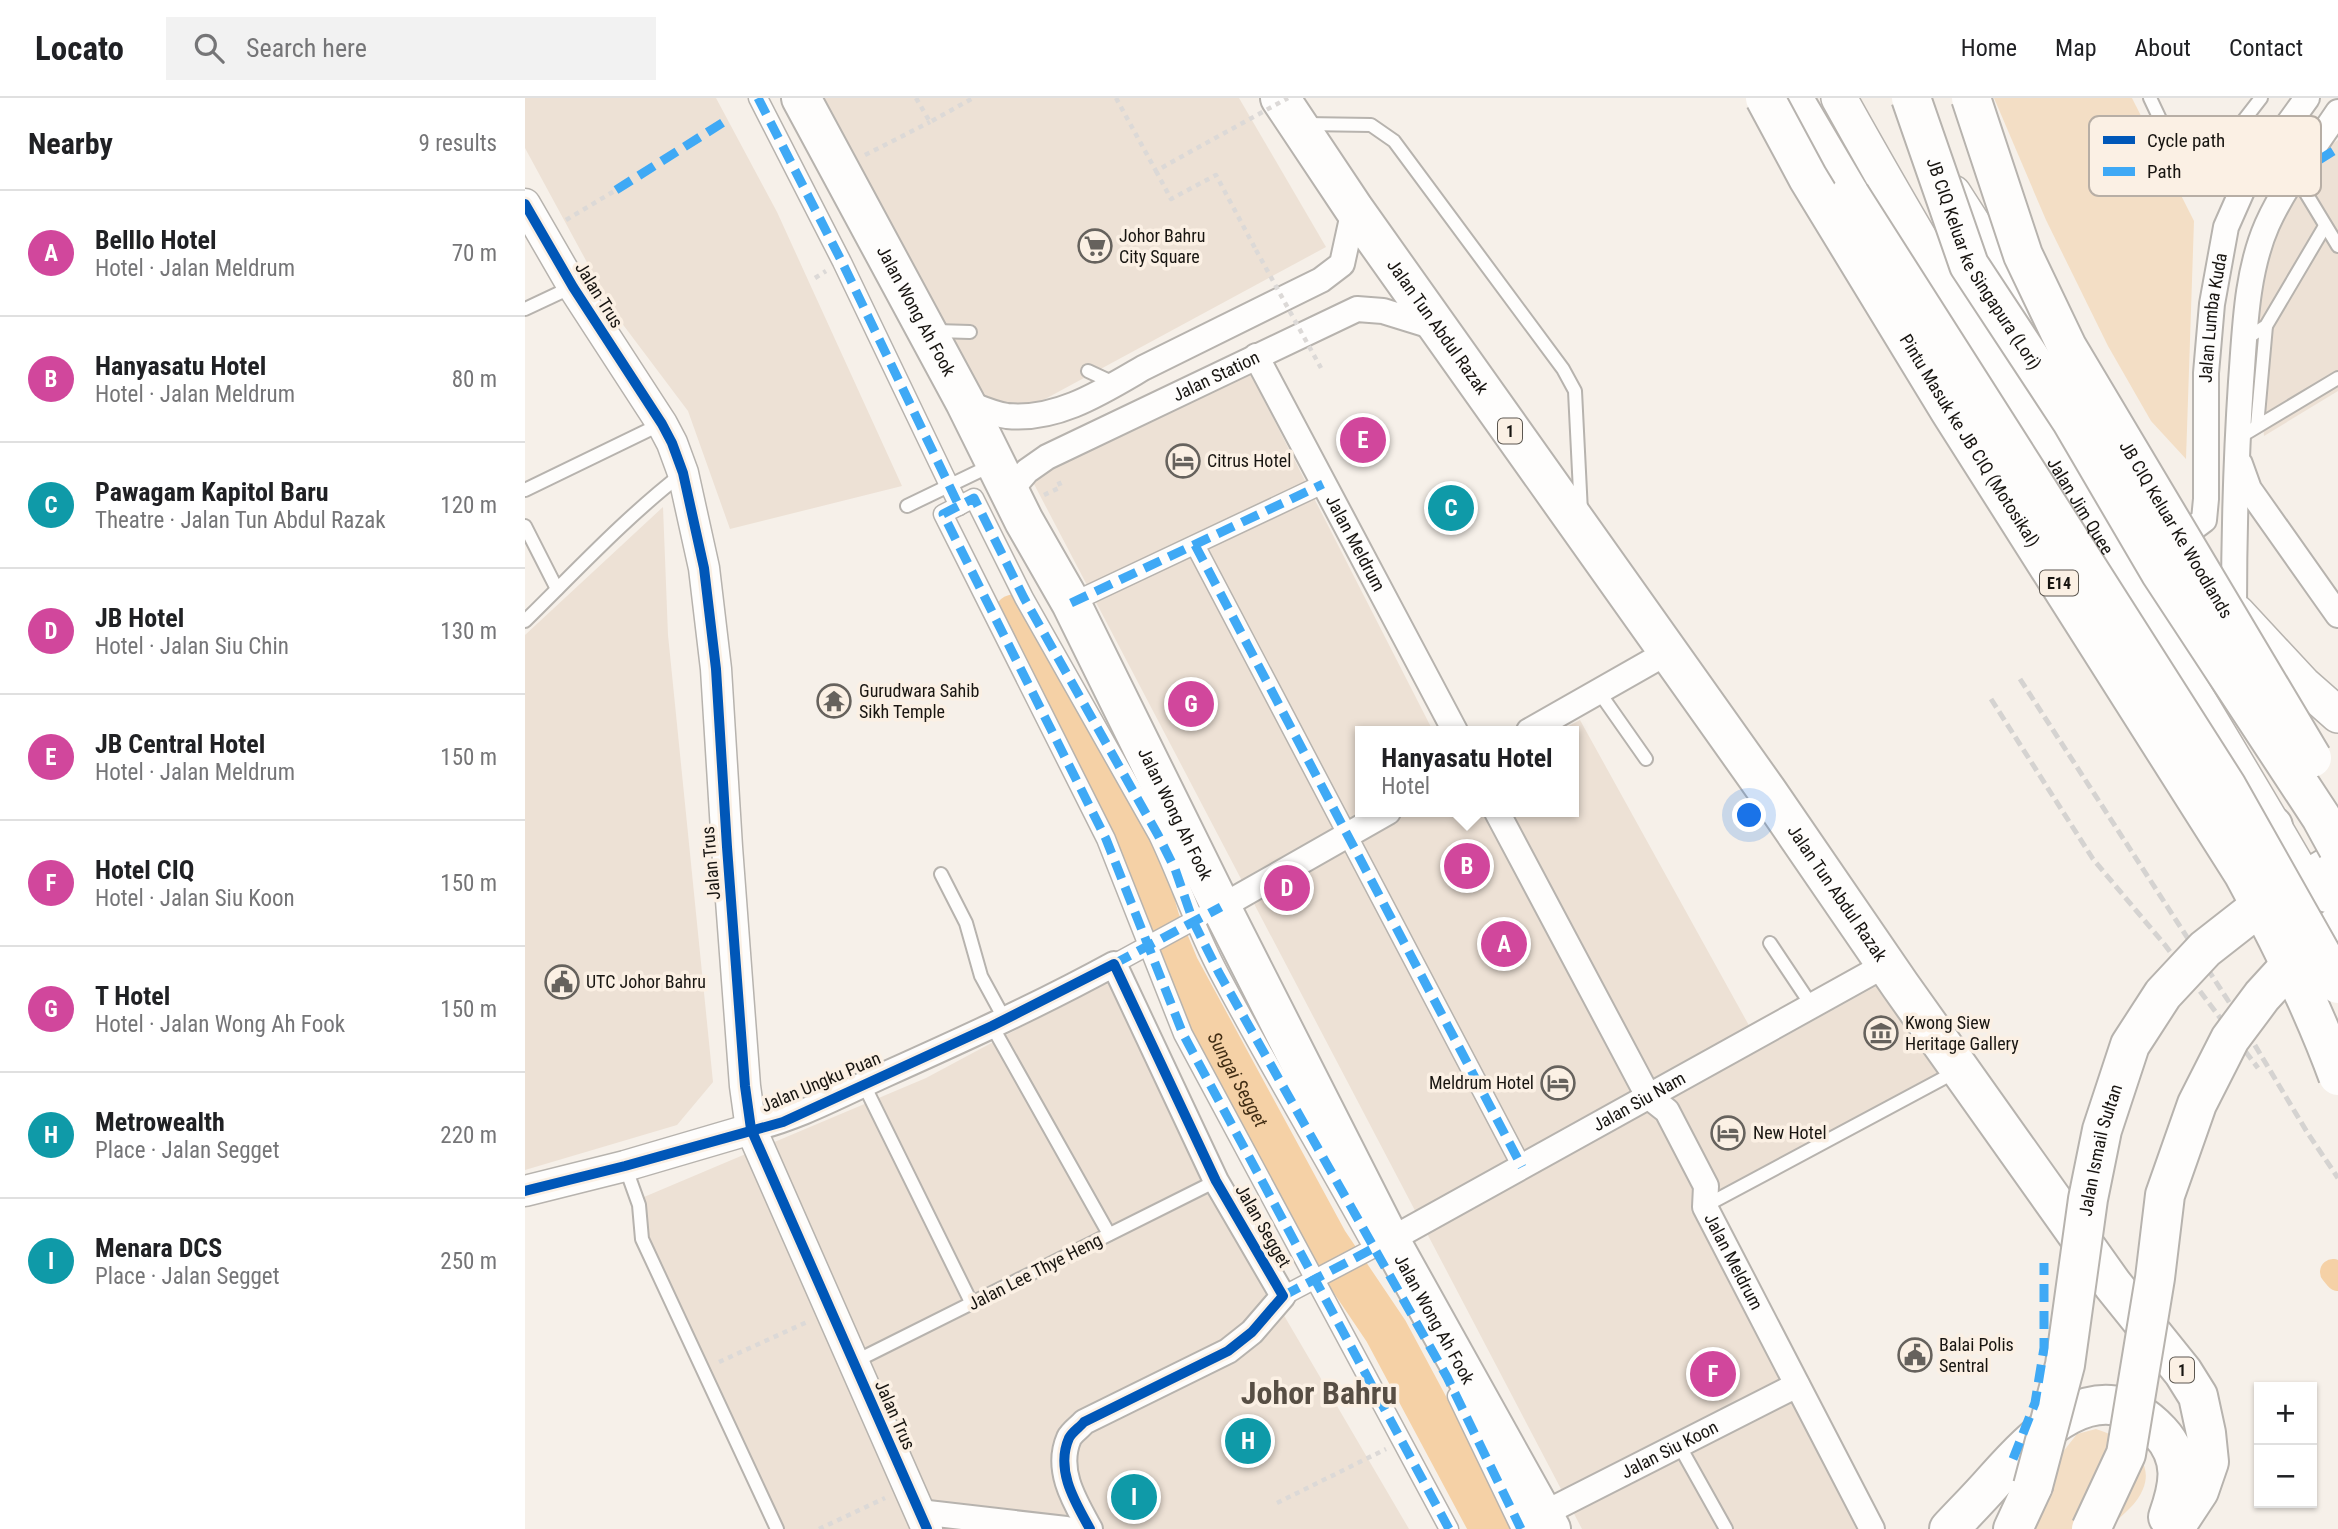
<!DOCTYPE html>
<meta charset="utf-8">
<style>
:root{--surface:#fff;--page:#f2f2f2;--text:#202124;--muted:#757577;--line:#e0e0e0;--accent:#66625d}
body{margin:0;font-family:"Roboto Condensed",sans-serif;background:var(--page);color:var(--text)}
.controls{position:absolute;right:21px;bottom:21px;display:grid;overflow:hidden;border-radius:0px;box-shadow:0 2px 5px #0004}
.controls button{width:63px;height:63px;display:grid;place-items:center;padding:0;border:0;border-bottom:2px solid var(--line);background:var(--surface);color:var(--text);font:35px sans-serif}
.you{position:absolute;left:1225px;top:718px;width:24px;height:24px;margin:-18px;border:5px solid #fff;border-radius:50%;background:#1a73e8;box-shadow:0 0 0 10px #1a73e833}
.badge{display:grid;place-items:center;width:46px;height:46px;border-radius:50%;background:var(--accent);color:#fff;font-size:23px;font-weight:700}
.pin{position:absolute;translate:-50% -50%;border:4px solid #fff;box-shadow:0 2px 7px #0006}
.popup{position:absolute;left:830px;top:628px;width:224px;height:91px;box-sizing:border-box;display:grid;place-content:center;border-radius:0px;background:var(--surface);filter:drop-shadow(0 2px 5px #0005);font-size:23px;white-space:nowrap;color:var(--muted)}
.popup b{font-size:26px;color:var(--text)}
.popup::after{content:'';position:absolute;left:50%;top:100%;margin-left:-14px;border:14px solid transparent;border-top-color:var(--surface)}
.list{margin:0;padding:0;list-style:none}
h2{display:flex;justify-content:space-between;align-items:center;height:91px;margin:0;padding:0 28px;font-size:30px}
h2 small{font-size:23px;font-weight:400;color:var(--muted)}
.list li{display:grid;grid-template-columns:46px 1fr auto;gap:21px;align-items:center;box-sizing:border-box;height:126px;padding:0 28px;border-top:2px solid var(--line)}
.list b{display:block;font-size:26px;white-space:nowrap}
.list p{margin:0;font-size:23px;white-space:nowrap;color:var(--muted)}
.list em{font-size:23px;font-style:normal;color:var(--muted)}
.icon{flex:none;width:38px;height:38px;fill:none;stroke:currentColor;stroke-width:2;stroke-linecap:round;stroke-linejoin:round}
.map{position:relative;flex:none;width:1813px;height:1431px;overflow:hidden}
header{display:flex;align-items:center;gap:42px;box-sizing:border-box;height:98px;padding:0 35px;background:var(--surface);border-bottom:2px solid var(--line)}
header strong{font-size:33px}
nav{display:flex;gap:38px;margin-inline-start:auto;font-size:24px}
.search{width:490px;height:63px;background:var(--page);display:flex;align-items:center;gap:18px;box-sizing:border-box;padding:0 24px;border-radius:0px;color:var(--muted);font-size:26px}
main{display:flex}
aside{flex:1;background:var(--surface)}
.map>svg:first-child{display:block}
.built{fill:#ede1d5}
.green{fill:#f3dec5}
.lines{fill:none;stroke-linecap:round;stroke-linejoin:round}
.canal{stroke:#f5d1a6;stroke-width:26}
.river{stroke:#f5d1a6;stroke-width:44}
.service-casing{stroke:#b7b3ae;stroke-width:16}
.pedestrian-casing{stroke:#b7b3ae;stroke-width:21}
.minor-casing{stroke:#b7b3ae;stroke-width:28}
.tertiary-casing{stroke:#b7b3ae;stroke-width:33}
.secondary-casing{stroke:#b7b3ae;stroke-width:38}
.primary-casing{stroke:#b7b3ae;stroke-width:42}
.trunk-casing{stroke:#b7b3ae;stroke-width:42}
.path{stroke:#dcd9d7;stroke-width:4.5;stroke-dasharray:5 5;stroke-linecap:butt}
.service{stroke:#fefdfc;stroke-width:12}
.pedestrian{stroke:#fefdfc;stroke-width:18}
.minor{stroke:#fefdfc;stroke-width:24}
.tertiary{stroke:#fefdfc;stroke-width:30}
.secondary{stroke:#fefdfc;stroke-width:35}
.primary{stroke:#fefdfc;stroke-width:38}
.trunk{stroke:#fefdfc;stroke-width:38}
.rail{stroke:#d5d3d1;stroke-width:5;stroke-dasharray:10 5;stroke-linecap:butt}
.primary-bridge-casing{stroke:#b7b3ae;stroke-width:42;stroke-linecap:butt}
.trunk-bridge-casing{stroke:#b7b3ae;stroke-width:42;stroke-linecap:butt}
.path-bridge{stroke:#dcd9d7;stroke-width:4.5;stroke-dasharray:5 5;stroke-linecap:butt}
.primary-bridge{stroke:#fefdfc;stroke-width:38}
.trunk-bridge{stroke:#fefdfc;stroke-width:38}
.quiet{stroke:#3fa9f5;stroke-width:9;stroke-dasharray:18 9;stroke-linecap:butt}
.cycleway-casing{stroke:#fbf0e4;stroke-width:15}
.cycleway{stroke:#0057b8;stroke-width:10}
.labels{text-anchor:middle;stroke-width:7;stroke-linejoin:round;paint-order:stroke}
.shield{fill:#fbf0e4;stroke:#5c5750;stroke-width:2}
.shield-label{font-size:16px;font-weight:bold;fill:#181511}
.poi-label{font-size:18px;fill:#181511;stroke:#fbf0e4;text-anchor:start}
.street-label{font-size:18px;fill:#181511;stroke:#fbf0e4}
.water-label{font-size:19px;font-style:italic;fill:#422e15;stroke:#fbf0e4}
.town-label{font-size:32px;font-weight:bold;fill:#574e44;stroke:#fbf0e4}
.key{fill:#fbf0e4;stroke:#b7aea5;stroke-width:2}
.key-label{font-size:19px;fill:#181511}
</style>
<header>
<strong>Locato</strong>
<div class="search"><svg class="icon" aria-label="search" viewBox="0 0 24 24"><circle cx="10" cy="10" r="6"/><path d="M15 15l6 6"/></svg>Search here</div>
<nav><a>Home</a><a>Map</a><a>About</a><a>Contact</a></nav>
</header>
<main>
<aside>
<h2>Nearby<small>9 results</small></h2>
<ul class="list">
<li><span class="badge" style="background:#d1479c">A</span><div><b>Belllo Hotel</b><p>Hotel · Jalan Meldrum</p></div><em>70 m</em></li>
<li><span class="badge" style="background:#d1479c">B</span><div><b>Hanyasatu Hotel</b><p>Hotel · Jalan Meldrum</p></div><em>80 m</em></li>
<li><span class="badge" style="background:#0f9aa8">C</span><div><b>Pawagam Kapitol Baru</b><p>Theatre · Jalan Tun Abdul Razak</p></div><em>120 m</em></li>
<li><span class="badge" style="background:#d1479c">D</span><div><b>JB Hotel</b><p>Hotel · Jalan Siu Chin</p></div><em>130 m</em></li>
<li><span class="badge" style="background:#d1479c">E</span><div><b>JB Central Hotel</b><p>Hotel · Jalan Meldrum</p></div><em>150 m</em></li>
<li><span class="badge" style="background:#d1479c">F</span><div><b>Hotel CIQ</b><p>Hotel · Jalan Siu Koon</p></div><em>150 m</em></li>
<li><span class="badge" style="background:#d1479c">G</span><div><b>T Hotel</b><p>Hotel · Jalan Wong Ah Fook</p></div><em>150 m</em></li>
<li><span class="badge" style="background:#0f9aa8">H</span><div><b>Metrowealth</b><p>Place · Jalan Segget</p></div><em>220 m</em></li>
<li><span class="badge" style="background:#0f9aa8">I</span><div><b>Menara DCS</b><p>Place · Jalan Segget</p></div><em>250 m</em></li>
</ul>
</aside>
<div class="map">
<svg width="1813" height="1431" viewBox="0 0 1813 1431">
<rect width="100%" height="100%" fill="#f6f0e9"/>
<g class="built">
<path d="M0,0H191L252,114L377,388L205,431L163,313L90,216L0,50Z"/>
<path d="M290,0H714L801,149L470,328Z"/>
<path d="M1813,42V293L1739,338L1728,228L1739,156L1787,59Z"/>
<path d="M721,267L908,633H835V714H1049V633H1034L1055,622L1237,951L1357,885L1420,987L1176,1116L1337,1431H1057L499,367Z"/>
<path d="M138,409L143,537L188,984L152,1027L0,1072V537Z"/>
<path d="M586,881L688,1096L884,1431H258L178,1260L123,1138L119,1099L401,980Z"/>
</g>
<g class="green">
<path d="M1469,0H1607L1669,123L1661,361L1626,323L1583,248L1521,122Z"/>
<path d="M1571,1331C1597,1339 1631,1360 1618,1391C1612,1407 1594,1420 1582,1431H1508L1534,1359L1552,1336Z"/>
</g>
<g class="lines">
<path class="canal" d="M1808,1174L1813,1180"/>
<path class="river" id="s1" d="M490,518L577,675L609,740L633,823L652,869L801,1144L861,1233L967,1431"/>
<defs>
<g id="service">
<path d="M1625,0L1667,89L1736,0"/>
<path d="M780,26L846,27L869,43L1038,271L1050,293L1056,414"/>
<path d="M1770,77L1813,148"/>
<path d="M0,211L47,189"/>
<path d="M411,233L445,234"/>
<path d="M1719,242L1741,228L1800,128"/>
<path d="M563,273L591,286"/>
<path d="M1732,328L1741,228"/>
<path d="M1713,340L1813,280"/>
<path d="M0,392L136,326"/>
<path d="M382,408L467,367"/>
<path d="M0,428L32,491"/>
<path d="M0,523C52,472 101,419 158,375"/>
<path d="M1074,594L1121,661"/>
<path d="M416,776L441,825L456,878L480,922"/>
<path d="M1245,845L1287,908"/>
<path d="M467,928L584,1136"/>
<path d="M339,987L447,1206"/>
<path d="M100,1068L114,1107L117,1141L252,1431"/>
<path d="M1180,1108L1432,973"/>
<path d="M329,1264L691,1083"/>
<path d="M1154,1347L1201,1431"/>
</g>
<g id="pedestrian">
<path d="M233,0L317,164L434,408"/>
<path d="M670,447L997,1069"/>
<path d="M546,505L798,386"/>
<path d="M589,866L677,818"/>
<path d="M846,1146C796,1055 742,966 694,875C670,830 655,783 633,737L499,500L449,400L418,416L581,741L658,936L924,1431"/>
<path d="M758,1198L849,1150"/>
<path d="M932,1298L996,1431"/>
</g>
<g id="minor">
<path id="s2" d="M731,258L930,633"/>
<path d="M440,304C453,309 468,316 482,318C532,323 577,294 618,270L796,182L817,166L829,111"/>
<path d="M1715,366L1724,391L1813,517"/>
<path id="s3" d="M485,393L502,373L522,359L832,211L858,213L913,230"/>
<path id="s4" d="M1643,430L1663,434L1679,422L1681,401V275L1687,206L1701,129L1720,86L1782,0"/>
<path d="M1709,512C1709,436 1711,360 1716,284C1720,232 1721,175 1742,127C1760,87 1789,50 1813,14"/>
<path d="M1004,633L1143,554"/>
<path id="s5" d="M972,714L1123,998L1142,1013L1181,1088L1180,1109L1347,1431"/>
<path d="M696,809L863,714"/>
<path d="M226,1031C273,1020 315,997 359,977C437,942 514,907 589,866L691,1083L758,1198L727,1234L703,1253L559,1324C555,1329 547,1334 544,1340C530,1372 550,1404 565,1431"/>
<path id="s6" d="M865,1142L1362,866"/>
<path d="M394,1414L541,1431"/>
<path id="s7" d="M1018,1416L1272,1287"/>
</g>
<g id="tertiary">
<path d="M0,106L48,189L137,326L147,345L158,375L179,470L191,571L202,749L220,988L226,1031L402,1431"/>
<path d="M0,1093L100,1068L226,1031"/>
</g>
<g id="secondary">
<path id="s8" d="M1314,0C1462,266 1629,521 1781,784L1797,795L1813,799"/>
<path d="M1428,95L1528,251"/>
<path d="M1712,515L1778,586L1813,617"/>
</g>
<g id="primary">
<path id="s9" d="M276,0L440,304L499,423L546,505L696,809L865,1142L1026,1431"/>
<path id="s10" d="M755,0L829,111L1242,693L1375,887L1588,1187L1658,1274L1673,1298L1681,1335L1684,1364L1674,1393L1649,1431"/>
<path d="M1748,728L1754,765L1751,786"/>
<path d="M1733,810L1813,763"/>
<path d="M1767,867L1813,827"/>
<path d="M1424,1431C1439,1415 1454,1400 1468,1384C1510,1337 1574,1268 1635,1334C1660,1361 1654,1388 1643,1419"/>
<path d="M1488,1431L1508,1388"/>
</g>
<path id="trunk" d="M1268,0L1325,97"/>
</defs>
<use href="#service" class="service-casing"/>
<use href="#pedestrian" class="pedestrian-casing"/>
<use href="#minor" class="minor-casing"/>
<use href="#tertiary" class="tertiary-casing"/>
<use href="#secondary" class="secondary-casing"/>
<use href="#primary" class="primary-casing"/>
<use href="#trunk" class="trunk-casing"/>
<g class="path">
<path d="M391,0L405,24L448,0"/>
<path d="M591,0L631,73L663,55"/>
<path d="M340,57L405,24"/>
<path d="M631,73L646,101L691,77L731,152"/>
<path d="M41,122L91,92"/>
<path d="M290,180L301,173"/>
<path d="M519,397L536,389L532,380"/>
<path d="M194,1264L282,1224"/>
<path d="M752,1405L861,1351"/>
<path d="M294,1431L360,1400"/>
</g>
<use href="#service" class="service"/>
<use href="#pedestrian" class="pedestrian"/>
<use href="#minor" class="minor"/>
<use href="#tertiary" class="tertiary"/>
<use href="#secondary" class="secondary"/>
<use href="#primary" class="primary"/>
<use href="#trunk" class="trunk"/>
<g class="rail">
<path d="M1495,581L1704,904L1782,1034L1813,1080"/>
<path d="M1466,601L1568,761L1640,847L1733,970"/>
</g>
<defs>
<g id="primary-bridge">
<path id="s11" d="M1508,1388L1540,1267L1563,1101L1577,1032L1605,947L1638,896L1680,851L1726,815"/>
<path d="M1566,1431L1601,1356L1630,1180L1640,1097L1672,1006L1705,941L1737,898L1758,875"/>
</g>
<g id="trunk-bridge">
<path id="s12" d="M1240,0L1283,80L1425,313L1718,775C1754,841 1787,907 1813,978"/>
<path id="s13" d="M1386,0L1444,167L1546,322L1635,474L1796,719L1813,750"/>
<path id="s14" d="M1446,0L1498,157L1542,249L1787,660"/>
<path d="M1325,97L1702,689L1813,886"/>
</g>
</defs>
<use href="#primary-bridge" class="primary-bridge-casing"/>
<use href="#trunk-bridge" class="trunk-bridge-casing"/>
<g class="path-bridge">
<path d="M663,55L763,0"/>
<path d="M731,152L796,270"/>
</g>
<use href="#primary-bridge" class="primary-bridge"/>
<use href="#trunk-bridge" class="trunk-bridge"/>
<g class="quiet">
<path d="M233,0L317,164L434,408"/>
<path d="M1770,77L1813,50"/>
<path d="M91,92L205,20"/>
<path d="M670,447L997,1069"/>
<path d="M546,505L798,386"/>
<path d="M589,866L696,809"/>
<path d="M758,1198L849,1150"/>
<path d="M1488,1361L1510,1305L1519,1250V1165"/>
<path d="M924,1431L658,936L581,741L418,416L449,400L499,500L633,737L650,771L668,823L694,875L922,1279L996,1431"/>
</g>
<defs>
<g id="cycleway">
<path d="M0,106L48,189L137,326L147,345L158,375L179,470L191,571L202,749L220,988L226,1031L402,1431"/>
<path d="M0,1093L100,1068L258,1024L467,928L589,866L691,1083L758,1198L727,1234L703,1253L559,1324C555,1329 547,1334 544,1340C530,1372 550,1404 565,1431"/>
</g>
</defs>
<use href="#cycleway" class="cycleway-casing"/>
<use href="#cycleway" class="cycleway"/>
</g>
<defs>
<symbol id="supermarket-ring" viewBox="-11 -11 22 22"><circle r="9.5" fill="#fbf0e4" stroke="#66625d" stroke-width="1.5"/><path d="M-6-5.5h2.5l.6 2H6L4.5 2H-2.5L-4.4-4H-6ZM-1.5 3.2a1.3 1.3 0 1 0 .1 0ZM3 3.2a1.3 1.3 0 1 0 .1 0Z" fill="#66625d"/></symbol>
<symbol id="hotel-ring" viewBox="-11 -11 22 22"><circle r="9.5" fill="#fbf0e4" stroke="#66625d" stroke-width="1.5"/><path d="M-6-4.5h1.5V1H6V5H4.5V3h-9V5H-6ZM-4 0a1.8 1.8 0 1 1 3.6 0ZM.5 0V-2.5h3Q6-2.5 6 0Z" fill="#66625d"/></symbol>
<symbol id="temple-ring" viewBox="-11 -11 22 22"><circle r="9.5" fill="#fbf0e4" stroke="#66625d" stroke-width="1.5"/><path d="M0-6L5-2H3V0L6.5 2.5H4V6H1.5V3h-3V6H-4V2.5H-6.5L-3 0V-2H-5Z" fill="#66625d"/></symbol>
<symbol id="civic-ring" viewBox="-11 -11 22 22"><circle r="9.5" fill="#fbf0e4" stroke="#66625d" stroke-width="1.5"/><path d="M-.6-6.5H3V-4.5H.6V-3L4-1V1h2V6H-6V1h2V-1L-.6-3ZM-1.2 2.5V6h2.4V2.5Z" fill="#66625d"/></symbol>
<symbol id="museum-ring" viewBox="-11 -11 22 22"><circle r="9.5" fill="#fbf0e4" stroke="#66625d" stroke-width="1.5"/><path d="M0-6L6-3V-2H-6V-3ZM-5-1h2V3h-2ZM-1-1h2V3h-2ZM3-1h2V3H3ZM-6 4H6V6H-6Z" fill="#66625d"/></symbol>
</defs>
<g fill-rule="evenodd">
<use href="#supermarket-ring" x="551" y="129" width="38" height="38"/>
<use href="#hotel-ring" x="639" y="344" width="38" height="38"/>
<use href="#temple-ring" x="290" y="584" width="38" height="38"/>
<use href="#civic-ring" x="18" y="865" width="38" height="38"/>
<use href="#museum-ring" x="1337" y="916" width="38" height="38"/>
<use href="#hotel-ring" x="1014" y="966" width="38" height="38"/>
<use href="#hotel-ring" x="1184" y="1016" width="38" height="38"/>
<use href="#civic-ring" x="1371" y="1238" width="38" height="38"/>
</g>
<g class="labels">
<g class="shield">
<rect x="973" y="320.5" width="24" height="25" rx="5"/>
<rect x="1515" y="472.5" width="38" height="25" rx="5"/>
<rect x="1645" y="1259.5" width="24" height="25" rx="5"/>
</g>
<g class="shield-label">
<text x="985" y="339">1</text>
<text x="1534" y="491">E14</text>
<text x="1657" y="1278">1</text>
</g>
<g class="poi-label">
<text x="594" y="144">Johor Bahru<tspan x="594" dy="21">City Square</tspan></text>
<text x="682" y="369">Citrus Hotel</text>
<text x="334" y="599">Gurudwara Sahib<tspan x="334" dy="21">Sikh Temple</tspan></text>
<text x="61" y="890">UTC Johor Bahru</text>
<text x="1380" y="931">Kwong Siew<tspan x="1380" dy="21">Heritage Gallery</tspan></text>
<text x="1009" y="991" text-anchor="end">Meldrum Hotel</text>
<text x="1228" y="1041">New Hotel</text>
<text x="1414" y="1253">Balai Polis<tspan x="1414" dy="21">Sentral</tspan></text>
</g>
<g class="street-label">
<text dy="6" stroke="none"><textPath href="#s13" startOffset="182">JB CIQ Keluar ke Singapura (Lori)</textPath></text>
<text transform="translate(74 197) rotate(58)" y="6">Jalan Trus</text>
<text dy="6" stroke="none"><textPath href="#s9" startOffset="242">Jalan Wong Ah Fook</textPath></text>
<text dy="6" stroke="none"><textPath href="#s4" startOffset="243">Jalan Lumba Kuda</textPath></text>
<text dy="6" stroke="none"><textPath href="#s10" startOffset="278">Jalan Tun Abdul Razak</textPath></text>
<text dy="6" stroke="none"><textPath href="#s3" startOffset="238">Jalan Station</textPath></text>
<text dy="6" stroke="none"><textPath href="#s12" startOffset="399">Pintu Masuk ke JB CIQ (Motosikal)</textPath></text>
<text dy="6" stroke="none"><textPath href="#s8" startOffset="474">Jalan Jim Quee</textPath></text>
<text dy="6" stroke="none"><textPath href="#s14" startOffset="480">JB CIQ Keluar Ke Woodlands</textPath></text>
<text dy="6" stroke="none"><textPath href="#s2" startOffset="212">Jalan Meldrum</textPath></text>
<text dy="6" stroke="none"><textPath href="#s9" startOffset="808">Jalan Wong Ah Fook</textPath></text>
<text transform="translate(186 765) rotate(-95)" y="6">Jalan Trus</text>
<text dy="6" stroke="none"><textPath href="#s10" startOffset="971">Jalan Tun Abdul Razak</textPath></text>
<text transform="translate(296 984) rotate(-23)" y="6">Jalan Ungku Puan</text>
<text dy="6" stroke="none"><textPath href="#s6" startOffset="285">Jalan Siu Nam</textPath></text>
<text dy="6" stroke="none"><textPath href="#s11" startOffset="343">Jalan Ismail Sultan</textPath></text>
<text transform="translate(738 1128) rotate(60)" y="6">Jalan Segget</text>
<text dy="6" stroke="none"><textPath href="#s5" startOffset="513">Jalan Meldrum</textPath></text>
<text transform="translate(510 1174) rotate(-27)" y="6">Jalan Lee Thye Heng</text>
<text dy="6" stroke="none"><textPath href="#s9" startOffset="1376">Jalan Wong Ah Fook</textPath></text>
<text transform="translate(370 1317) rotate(66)" y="6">Jalan Trus</text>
<text dy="6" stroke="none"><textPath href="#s7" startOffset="142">Jalan Siu Koon</textPath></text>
</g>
<g class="water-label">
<text dy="7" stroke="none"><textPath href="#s1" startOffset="516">Sungai Segget</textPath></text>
</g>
<g class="town-label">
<text x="794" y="1306">Johor Bahru</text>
</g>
</g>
<rect x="1564" y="18" width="232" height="80" rx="10" class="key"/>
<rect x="1578" y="38" width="32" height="8" fill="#0057b8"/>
<rect x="1578" y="69" width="32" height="9" fill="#3fa9f5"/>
<g class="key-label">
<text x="1622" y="49">Cycle path</text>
<text x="1622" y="80">Path</text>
</g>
</svg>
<div class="controls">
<button>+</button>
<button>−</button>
</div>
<div class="you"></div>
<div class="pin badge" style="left:979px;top:846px;background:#d1479c">A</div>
<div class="pin badge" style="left:942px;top:768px;background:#d1479c">B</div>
<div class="popup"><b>Hanyasatu Hotel</b>Hotel</div>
<div class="pin badge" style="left:926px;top:410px;background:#0f9aa8">C</div>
<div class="pin badge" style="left:762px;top:790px;background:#d1479c">D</div>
<div class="pin badge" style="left:838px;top:342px;background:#d1479c">E</div>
<div class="pin badge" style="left:1188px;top:1276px;background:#d1479c">F</div>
<div class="pin badge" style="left:666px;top:606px;background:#d1479c">G</div>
<div class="pin badge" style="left:723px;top:1343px;background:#0f9aa8">H</div>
<div class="pin badge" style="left:609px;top:1399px;background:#0f9aa8">I</div>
</div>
</main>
